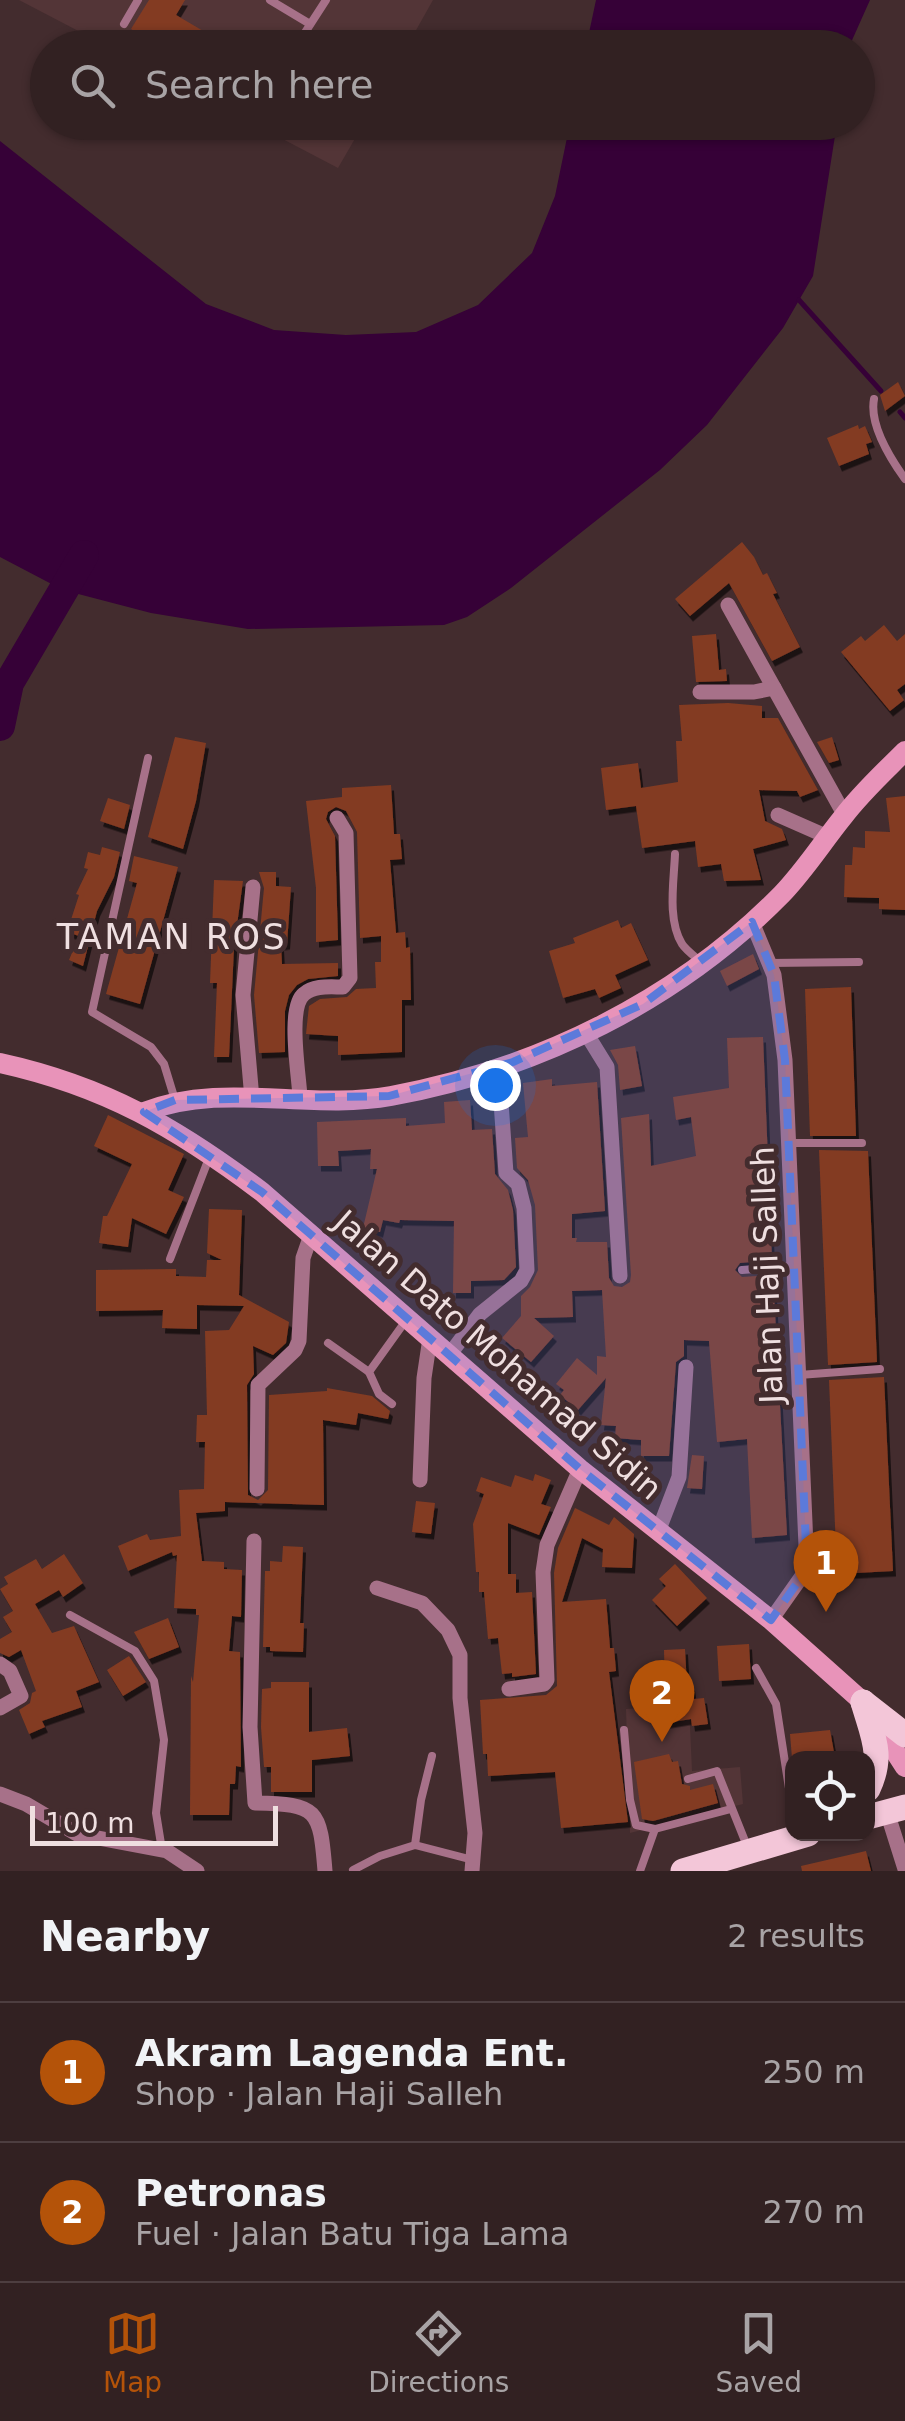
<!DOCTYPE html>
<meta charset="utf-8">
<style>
:root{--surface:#322122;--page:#3a292a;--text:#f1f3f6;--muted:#a8a3a5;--line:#4d3e40;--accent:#b45309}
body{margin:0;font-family:"DejaVu Sans",sans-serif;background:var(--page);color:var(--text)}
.controls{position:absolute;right:30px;bottom:30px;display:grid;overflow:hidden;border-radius:20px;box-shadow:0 2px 8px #0004}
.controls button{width:90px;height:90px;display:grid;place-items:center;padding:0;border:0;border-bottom:2px solid var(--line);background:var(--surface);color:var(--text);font:50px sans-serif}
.scale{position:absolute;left:30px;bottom:25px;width:248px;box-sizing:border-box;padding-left:10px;border:5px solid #efdfe0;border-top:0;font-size:28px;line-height:35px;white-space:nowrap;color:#efdfe0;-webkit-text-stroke:8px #432c2e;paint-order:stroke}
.you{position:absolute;left:495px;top:1085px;width:35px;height:35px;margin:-25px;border:8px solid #fff;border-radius:50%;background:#1a73e8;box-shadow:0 0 0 15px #1a73e833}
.badge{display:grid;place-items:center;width:65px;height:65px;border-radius:50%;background:var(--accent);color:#fff;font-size:32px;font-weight:700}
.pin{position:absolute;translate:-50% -82px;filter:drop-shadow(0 2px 5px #0008)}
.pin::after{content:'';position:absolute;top:52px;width:35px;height:30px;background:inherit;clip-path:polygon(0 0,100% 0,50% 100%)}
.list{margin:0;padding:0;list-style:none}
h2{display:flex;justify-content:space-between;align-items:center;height:130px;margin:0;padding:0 40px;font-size:42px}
h2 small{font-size:32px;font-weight:400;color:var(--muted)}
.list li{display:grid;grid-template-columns:65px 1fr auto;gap:30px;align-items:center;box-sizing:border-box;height:140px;padding:0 40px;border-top:2px solid var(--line)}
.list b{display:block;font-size:38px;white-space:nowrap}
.list p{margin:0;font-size:32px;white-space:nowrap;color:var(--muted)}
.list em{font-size:32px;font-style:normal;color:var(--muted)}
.icon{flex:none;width:55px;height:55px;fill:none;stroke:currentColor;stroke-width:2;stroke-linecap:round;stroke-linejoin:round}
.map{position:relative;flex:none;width:905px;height:1871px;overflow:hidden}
.search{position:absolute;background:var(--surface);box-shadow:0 2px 8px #0004;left:30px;right:30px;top:30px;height:110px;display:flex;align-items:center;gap:25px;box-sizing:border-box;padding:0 35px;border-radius:55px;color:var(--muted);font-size:38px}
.sheet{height:410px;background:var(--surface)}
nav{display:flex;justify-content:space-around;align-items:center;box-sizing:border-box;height:140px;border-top:2px solid var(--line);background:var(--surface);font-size:28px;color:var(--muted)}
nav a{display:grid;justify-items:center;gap:5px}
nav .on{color:var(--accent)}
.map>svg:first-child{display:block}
.built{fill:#533537}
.water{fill:#360137}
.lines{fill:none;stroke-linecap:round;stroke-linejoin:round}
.stream{stroke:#360137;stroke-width:5}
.river{stroke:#360137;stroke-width:30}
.building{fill:#833b22;filter:url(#shadow)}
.lane{stroke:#a77189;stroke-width:8}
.street{stroke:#a77189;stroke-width:15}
.secondary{stroke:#e893b9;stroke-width:20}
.primary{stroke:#f3c6d8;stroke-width:25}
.marked{fill:#5c7ada;fill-opacity:0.2;stroke:#5c7ada;stroke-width:8;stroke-dasharray:20 12;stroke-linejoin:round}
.labels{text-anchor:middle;stroke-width:10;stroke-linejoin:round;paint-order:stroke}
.street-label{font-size:32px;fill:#efdfe0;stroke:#432c2e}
.neighbourhood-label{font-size:35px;letter-spacing:2.5px;fill:#efdfe0;stroke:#432c2e}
</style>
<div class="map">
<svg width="905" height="1871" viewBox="0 0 905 1871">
<defs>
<filter id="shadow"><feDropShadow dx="3" dy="5.5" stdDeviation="0" flood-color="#0009"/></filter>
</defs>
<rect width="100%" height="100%" fill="#432c2e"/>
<g class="built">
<path d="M19,0H433L406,48L109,47Z"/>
<path d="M252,123H364L338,168Z"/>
<path d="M689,1705L692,1771L740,1767L743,1804L630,1833L626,1709Z"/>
</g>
<g class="water">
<path d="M596,0H870L849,47H586Z"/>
<path d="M570,123H837L813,276L783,328L707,425L660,470L511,588L467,617L444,625L248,629L151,613L63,590L0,557V141L206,304L274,330L346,335L416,332L478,305L532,253L555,196Z"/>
</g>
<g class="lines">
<g class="stream">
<path d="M799,300L881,391"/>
<path d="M900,412L905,418"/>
</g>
<path class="river" d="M0,726L9,683L84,555"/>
</g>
<g class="building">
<path d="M149,0H185L176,15L232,48H161L131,29Z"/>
<path d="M898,382L905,396L885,411L880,395Z"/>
<path d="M858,425L859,429L865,426L872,442L866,444L869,454L839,466L827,438Z"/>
<path d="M742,542L754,557L763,575L767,573L777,593L773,594L800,647L772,661L729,583L690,616L675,599Z"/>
<path d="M884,625L897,641L905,634V684L897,690L904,700L890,711L841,652L861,636L865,641Z"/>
<path d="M716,634L719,670L726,669L727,681L696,682L692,636Z"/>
<path d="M728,703L762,706V718H778L818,790L800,797L797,791L759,790L765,821L782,829L786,840L753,849L761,880L724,881L721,864L698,867L695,841L642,848L636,806L606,810L601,768L638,763L641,788L678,782L676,741H682L679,705Z"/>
<path d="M175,737L206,743L196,801L183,849L148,837Z"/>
<path d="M832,737L839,760L829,763L817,742Z"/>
<path d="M391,785L394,834H400L402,859L390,860L396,933L405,932L406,948L410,947L411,1000H402V1052L338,1055V1036L306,1034L309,1006L320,999L347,997L356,989L376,988L375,962H381V936L360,938L357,832L346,811L336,807L328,812L326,819L335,836L338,940L316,942V888L306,801L342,797V788Z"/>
<path d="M905,796V910L879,909V898L844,897L845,865H852L853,847L865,848V831L890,832L886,798Z"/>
<path d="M108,798L130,805L124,829L100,821Z"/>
<path d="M102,847L120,852L114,877L97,911L83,966L69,960L79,936L67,932L79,895L76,894L88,869L84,868L88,852L100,855Z"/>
<path d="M134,856L178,867L140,1004L106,994L137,883L129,881Z"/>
<path d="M259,872H276V886L291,887L287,944L281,945L282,964L338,963V976L308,979L297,985L289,995L285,1011V1052L259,1053L254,995L264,888Z"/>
<path d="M214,880L243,881L234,947L229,1057H214L217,983H210Z"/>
<path d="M618,920L621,928L631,923L648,960L615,975L621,988L599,998L595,989L563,998L549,951L575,943L573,938Z"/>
<path d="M753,954L759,969L727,986L720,971Z"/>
<path d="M851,987L856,1136H810L805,989Z"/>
<path d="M763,1037L772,1260L740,1263L735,1270L742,1277L773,1275L787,1535L752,1538L747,1439L717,1442L709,1341L684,1340V1356L676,1362L669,1456H641V1440L615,1438L616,1426L601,1425L606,1378L578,1410L560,1395L564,1390L556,1384L577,1358L597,1375V1356L606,1357L602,1290L572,1291L573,1317L534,1318L554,1336L531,1362L502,1338L521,1316V1296L530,1287L538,1270L535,1205L528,1180L517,1168L515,1138L528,1137L523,1083L552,1079V1086L597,1082L605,1211L572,1214V1238H577L576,1242H607L609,1278L614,1286L622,1287L630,1282L631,1275L621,1118L649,1114L651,1166L696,1156L691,1117L676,1120L673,1097L729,1088L727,1038Z"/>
<path d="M635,1046L642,1086L620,1090L618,1065L610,1050Z"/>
<path d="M470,1100L472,1130L492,1129L495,1174L508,1190L513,1210L516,1267L504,1280L471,1281V1293H453L454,1221L400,1220L399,1223L383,1220L380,1232L363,1228L377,1169H370L371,1149L338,1151L339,1166H318L317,1122L406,1118V1126L445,1123L444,1102Z"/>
<path d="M108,1115L184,1154L168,1190L184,1197L166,1234L132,1218L128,1247L99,1243L103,1216H107L132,1164L94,1146Z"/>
<path d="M819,1150L868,1151L877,1362L828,1365Z"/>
<path d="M209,1209L242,1210L239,1295L289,1322L286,1343L273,1355L253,1346L254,1374L247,1385L248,1495L258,1500L268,1490L269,1395L327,1391V1388L372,1396L390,1411L388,1419L358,1413L356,1425L323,1420L324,1505L225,1502V1511L196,1513L202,1561L224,1562V1569L242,1570L241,1617L232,1616L229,1651L240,1652L241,1767L236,1766L235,1784H230L229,1815H190L191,1676L193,1682L199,1615H196V1609L174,1608L177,1555L173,1556L172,1552L128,1571L118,1546L147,1534L150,1540L181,1536L179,1490L204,1489L205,1442H196L197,1415H207L205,1331L229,1330L244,1306L197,1305V1329L162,1328L163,1310L96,1311V1270L176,1269V1276L206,1277L207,1260H222L207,1253Z"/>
<path d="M884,1377L893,1571L837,1574L829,1380Z"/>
<path d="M692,1455L704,1456L702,1489L687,1488Z"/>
<path d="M535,1474L551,1480L541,1504L551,1507L539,1535L508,1523V1574H516V1593L532,1592L536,1674L512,1677V1673L502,1674L498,1638L488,1639L484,1592H479V1572H476L473,1524L484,1494L476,1491L481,1477L511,1487L515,1475L533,1481Z"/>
<path d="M416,1501L435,1503L431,1534L412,1532Z"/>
<path d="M575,1508L609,1525L614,1517L634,1534L632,1568L602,1567L603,1549L582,1538L562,1602L606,1599L610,1648H614L616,1671L609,1672L628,1822L561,1828L555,1772L488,1776L487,1754H483L480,1700L546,1695L557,1686L554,1573L558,1548Z"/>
<path d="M283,1546L303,1547L300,1623H304L303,1652L270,1651V1647H263L265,1571H270V1561L282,1562Z"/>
<path d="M64,1554L83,1583L63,1597L59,1590L35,1604L52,1633L74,1626L99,1682L76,1691L82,1707L42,1721L45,1727L29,1734L19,1710L30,1703L32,1693L36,1691L21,1650L9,1657L0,1653V1639L12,1632L3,1617L13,1611L0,1589L8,1584L4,1577L36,1559L42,1569Z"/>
<path d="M675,1564L707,1598L677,1626L652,1600L666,1586L659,1579Z"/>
<path d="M168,1618L179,1647L149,1659L134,1632Z"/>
<path d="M749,1644L751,1679L719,1681L717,1646Z"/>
<path d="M685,1649L687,1686L692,1685L694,1699L704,1698L708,1724L692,1726L691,1719L654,1725L649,1692L665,1689L664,1650Z"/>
<path d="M129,1656L146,1682L123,1696L107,1670Z"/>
<path d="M271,1682H309V1732L347,1728L350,1756L312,1760V1792H271V1767H264L261,1727L262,1689L271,1688Z"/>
<path d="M830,1730L835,1758H792L790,1734Z"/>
<path d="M669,1754L672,1762L678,1761L682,1784L690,1786V1790L713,1784L718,1803L653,1821L642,1819L634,1762Z"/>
<path d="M866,1851L871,1871H802L801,1866Z"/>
</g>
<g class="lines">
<g class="lane">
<path d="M270,0L310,24"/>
<path d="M124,24L138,0"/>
<path d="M295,48L326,0"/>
<path d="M874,399C869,425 890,458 905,479"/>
<path d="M148,758L92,1012L151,1047L164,1064L175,1100"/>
<path d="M675,854C674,881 667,919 682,944C686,950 694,956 700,961"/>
<path d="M769,963L859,962"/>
<path d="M789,1143H862"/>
<path d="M170,1259L209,1158"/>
<path d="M742,1270L794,1266"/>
<path d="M328,1343L369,1372"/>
<path d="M799,1375L880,1369"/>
<path d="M392,1404L379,1394L369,1372L407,1319"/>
<path d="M70,1615L135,1651L154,1681L164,1740L156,1813L162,1850"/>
<path d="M756,1668L776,1704L792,1808"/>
<path d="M624,1730L630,1800L636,1825L655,1829"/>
<path d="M688,1779L717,1771L747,1846"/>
<path d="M415,1845L421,1800L432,1756"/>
<path d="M353,1870L380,1856L415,1845L473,1860"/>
<path d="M640,1871L655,1829L731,1809"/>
</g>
<g class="street">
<path d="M728,605L774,688"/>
<path d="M700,692H754L774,688L844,814"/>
<path d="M778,815L828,837"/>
<path d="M752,922L774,975L785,1060L807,1569L771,1620"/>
<path d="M586,1033L607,1067L620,1276"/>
<path d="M300,1097C299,1075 287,1007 304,994C314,985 330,987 343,987L350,978L346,833L337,818"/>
<path d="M252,1099L243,995L253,887"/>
<path d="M450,1354L480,1314L521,1281L527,1270L524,1208L518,1184L506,1173L500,1088"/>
<path d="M420,1480L424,1378L430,1338"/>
<path d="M257,1489L258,1385L295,1350L299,1341L303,1258L311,1235"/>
<path d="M658,1532L679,1477L686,1367"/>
<path d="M254,1541L250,1727L255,1803C318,1804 320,1809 325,1871"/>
<path d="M377,1588L422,1603L448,1630L460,1655V1698L475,1833L472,1871"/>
<path d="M0,1664L10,1671L21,1696L0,1708"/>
<path d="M509,1689L544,1684L547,1680L543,1572L547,1545L580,1469"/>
<path d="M0,1794L26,1804L77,1834L167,1851L197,1871"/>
<path d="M887,1812L905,1869"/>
</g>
<g class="secondary">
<path d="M0,1063C105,1086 177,1128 262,1192L580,1469L771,1620L863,1702L905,1767"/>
<path d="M144,1112C222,1081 310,1111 391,1096C538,1069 678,1000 782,894C805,870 822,843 843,817C861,793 884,772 905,751"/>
</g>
<g class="primary">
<path d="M863,1702C873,1737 884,1755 868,1789"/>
<path d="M863,1702L905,1735"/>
<path d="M868,1817L905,1807"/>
<path d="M683,1871L808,1834"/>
</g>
</g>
<path class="marked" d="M752,922L774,975L785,1060L807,1569L771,1620L580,1469L262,1192L144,1112L175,1100L389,1096L513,1062L643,1004Z"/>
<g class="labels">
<g class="street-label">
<text transform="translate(767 1275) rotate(-92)" y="11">Jalan Haji Salleh</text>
<text transform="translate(498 1355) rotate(41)" y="11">Jalan Dato Mohamad Sidin</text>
</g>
<g class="neighbourhood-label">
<text x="172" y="949">TAMAN ROS</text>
</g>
</g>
</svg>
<div class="controls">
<button><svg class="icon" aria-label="locate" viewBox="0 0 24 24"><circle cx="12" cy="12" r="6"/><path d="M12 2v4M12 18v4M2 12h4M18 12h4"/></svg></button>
</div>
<div class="scale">100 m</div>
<div class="you"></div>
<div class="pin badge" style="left:826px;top:1612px">1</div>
<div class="pin badge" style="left:662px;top:1742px">2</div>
<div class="search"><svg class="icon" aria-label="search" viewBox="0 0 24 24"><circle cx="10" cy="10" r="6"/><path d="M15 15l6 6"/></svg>Search here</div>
</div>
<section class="sheet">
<h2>Nearby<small>2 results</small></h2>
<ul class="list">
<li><span class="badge">1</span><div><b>Akram Lagenda Ent.</b><p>Shop · Jalan Haji Salleh</p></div><em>250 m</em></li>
<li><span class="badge">2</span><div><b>Petronas</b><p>Fuel · Jalan Batu Tiga Lama</p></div><em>270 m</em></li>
</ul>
</section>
<nav>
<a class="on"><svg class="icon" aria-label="map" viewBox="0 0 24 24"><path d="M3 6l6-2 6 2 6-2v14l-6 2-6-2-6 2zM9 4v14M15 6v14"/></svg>Map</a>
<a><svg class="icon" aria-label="directions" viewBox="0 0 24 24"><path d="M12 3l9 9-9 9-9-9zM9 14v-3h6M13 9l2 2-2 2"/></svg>Directions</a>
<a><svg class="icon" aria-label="saved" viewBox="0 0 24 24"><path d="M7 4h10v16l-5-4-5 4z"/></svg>Saved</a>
</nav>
